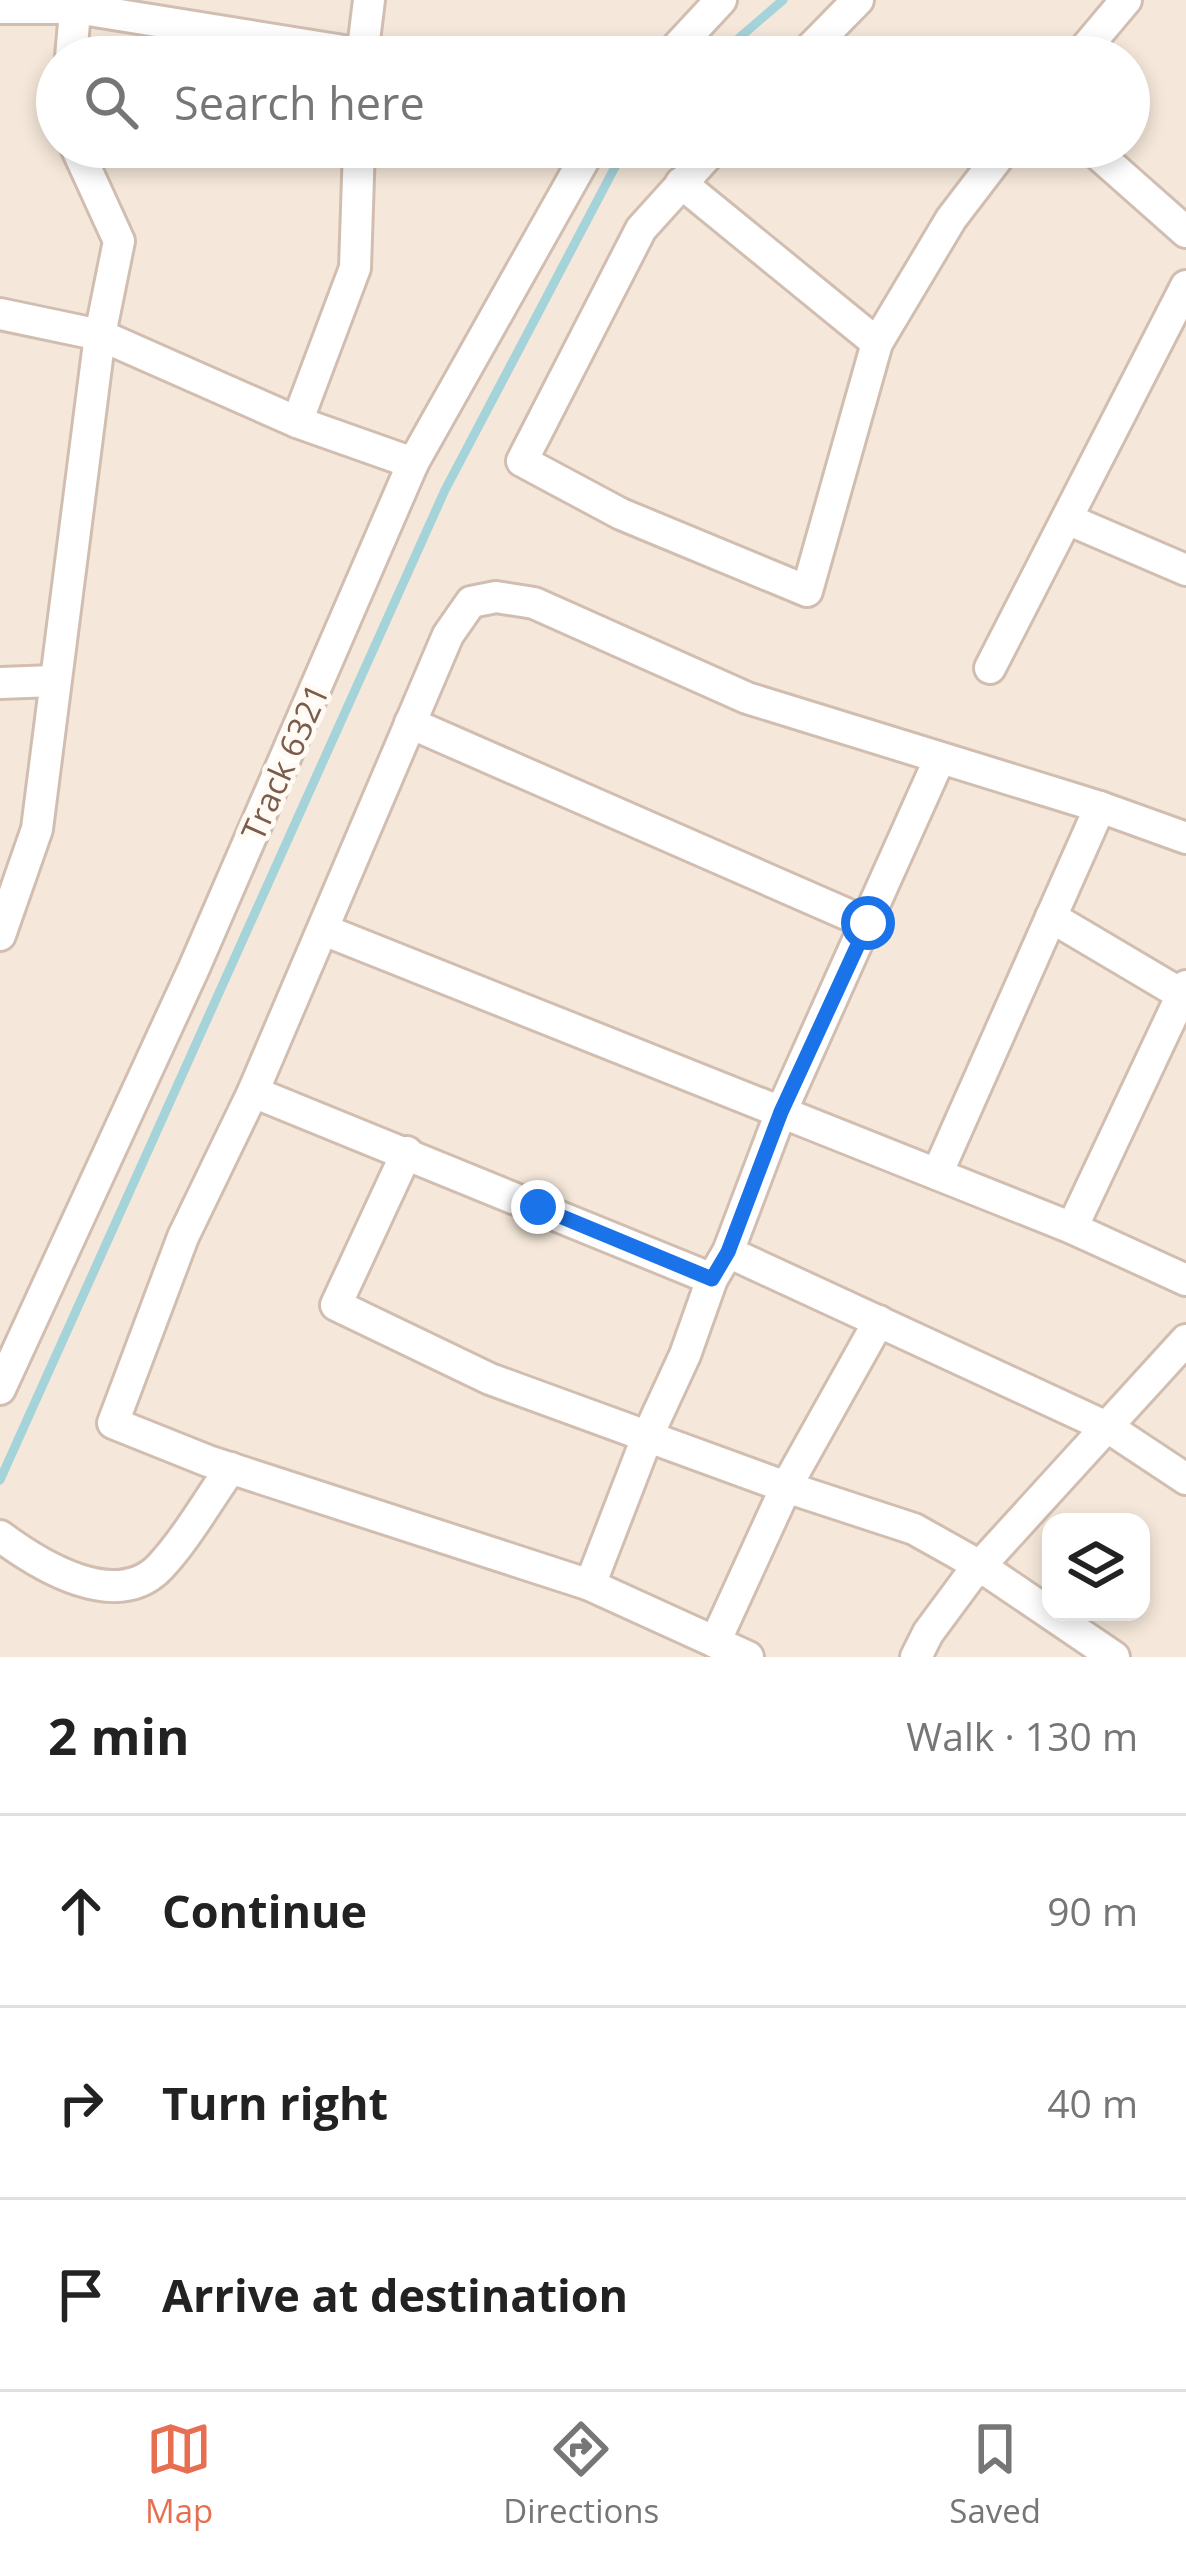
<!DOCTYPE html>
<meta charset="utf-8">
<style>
:root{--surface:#fff;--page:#f2f2f2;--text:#222;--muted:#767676;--line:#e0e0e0;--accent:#e76f51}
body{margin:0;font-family:"Open Sans",sans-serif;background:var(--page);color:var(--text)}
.controls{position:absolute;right:36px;bottom:36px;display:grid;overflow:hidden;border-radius:24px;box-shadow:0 6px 18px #0003}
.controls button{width:108px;height:108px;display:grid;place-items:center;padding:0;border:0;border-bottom:3px solid var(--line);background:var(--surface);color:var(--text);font:60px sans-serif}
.stop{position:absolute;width:36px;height:36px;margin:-27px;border:9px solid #1a73e8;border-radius:50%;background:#fff}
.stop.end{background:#1a73e8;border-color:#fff;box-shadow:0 3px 12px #0008}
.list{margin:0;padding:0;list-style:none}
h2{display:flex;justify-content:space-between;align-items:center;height:156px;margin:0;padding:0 48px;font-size:51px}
h2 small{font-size:39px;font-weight:400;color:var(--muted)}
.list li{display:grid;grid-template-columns:78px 1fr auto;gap:36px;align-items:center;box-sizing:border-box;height:192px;padding:0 48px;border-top:3px solid var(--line)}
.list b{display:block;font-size:45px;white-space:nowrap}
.list em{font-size:39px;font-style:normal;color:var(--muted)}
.icon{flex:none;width:66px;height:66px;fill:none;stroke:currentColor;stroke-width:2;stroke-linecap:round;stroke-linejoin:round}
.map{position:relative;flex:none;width:1186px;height:1657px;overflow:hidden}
.search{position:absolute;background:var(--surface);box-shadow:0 6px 18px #0003;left:36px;right:36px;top:36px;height:132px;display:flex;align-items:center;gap:30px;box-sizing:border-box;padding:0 42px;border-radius:66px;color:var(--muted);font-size:45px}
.sheet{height:732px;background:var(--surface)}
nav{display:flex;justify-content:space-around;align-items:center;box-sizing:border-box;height:168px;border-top:3px solid var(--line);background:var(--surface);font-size:33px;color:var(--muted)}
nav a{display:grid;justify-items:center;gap:6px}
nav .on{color:var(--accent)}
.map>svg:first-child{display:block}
.residential{fill:#f5e8da;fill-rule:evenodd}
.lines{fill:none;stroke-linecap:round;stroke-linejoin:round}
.stream{stroke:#a5d3da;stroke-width:9}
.minor-casing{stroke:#d1beb0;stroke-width:36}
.minor{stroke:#fff;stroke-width:30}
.route{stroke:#1a73e8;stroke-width:15}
.labels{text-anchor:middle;stroke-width:10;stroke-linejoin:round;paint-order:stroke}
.street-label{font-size:33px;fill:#7a5c4d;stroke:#fffaf3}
</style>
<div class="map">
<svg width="1186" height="1657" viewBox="0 0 1186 1657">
<rect width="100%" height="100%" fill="#fdf6ec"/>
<path class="residential" d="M0,0H1186V1657H0ZM57,57H1129V147H57ZM1051,1522H1141V1612H1051Z"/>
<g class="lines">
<g class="stream">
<path d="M717,57L783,0"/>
<path d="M0,1480L445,490L615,167L634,147"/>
</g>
<defs>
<g id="minor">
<path d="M0,8H76L362,54"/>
<path d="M71,57L76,0"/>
<path d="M362,57L369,0"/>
<path d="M668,57L721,0"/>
<path d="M802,57L858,0"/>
<path d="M1078,57L1126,0"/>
<path d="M715,147L641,229L522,461L621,514L807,591L877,343L951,219L1006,147"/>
<path d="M1090,147L1186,232"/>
<path d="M681,183L877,343"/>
<path d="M0,314L100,335L297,422L413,463"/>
<path d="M297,422L355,268L359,147"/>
<path d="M1067,519L1186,570"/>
<path d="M990,668L1186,286"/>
<path d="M0,683L54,681"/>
<path d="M410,723L867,923"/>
<path d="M1051,917L1186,997"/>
<path d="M324,930L1072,1228L1186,1280"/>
<path d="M0,935L37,829L100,335L119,241L76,147"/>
<path d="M253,1092L712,1279"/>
<path d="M407,1152L336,1305L490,1379L786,1487L914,1529L980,1566L1114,1657"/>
<path d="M937,1174L1100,807"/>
<path d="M1072,1228L1186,986"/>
<path d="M728,1252L1109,1428L1186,1479"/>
<path d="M0,1389L194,968L413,463L591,147"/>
<path d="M0,1536C39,1565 116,1613 160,1567C187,1538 208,1500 231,1468"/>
<path d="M590,1585L648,1435L685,1355L712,1279L728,1252L781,1112L940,758"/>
<path d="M715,1642L786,1487L879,1321"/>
<path d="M748,1657L590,1585L208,1461L113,1423L183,1237L253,1092L448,635L471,602L496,597L534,603L747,698L1100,807L1186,838"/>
<path d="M916,1657L928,1633L968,1579L1186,1340"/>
</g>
</defs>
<use href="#minor" class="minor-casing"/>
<use href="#minor" class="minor"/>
</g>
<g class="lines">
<path class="route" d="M538,1207L712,1279L728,1252L781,1112L868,923"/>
</g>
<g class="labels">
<g class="street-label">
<text transform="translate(285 762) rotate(-66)" y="12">Track 6321</text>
</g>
</g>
</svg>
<div class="controls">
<button><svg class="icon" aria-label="layers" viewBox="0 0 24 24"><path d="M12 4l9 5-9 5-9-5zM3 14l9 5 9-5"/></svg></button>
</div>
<div class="stop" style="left:868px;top:923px"></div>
<div class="stop end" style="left:538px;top:1207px"></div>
<div class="search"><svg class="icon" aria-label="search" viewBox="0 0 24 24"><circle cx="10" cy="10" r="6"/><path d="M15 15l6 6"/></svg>Search here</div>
</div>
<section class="sheet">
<h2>2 min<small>Walk · 130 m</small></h2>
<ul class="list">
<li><svg class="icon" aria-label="ahead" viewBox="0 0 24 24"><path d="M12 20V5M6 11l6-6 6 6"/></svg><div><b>Continue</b></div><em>90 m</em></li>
<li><svg class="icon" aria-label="right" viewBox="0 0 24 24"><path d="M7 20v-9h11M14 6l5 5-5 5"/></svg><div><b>Turn right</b></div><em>40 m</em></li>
<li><svg class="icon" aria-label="arrive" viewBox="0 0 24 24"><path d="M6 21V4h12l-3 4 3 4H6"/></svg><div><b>Arrive at destination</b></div></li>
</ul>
</section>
<nav>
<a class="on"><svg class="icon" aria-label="map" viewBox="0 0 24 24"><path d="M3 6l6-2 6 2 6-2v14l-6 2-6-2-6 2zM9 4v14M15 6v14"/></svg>Map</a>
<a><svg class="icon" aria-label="directions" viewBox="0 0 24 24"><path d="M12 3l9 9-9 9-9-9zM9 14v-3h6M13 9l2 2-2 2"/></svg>Directions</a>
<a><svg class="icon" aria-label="saved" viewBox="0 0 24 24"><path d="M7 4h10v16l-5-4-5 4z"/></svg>Saved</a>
</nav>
